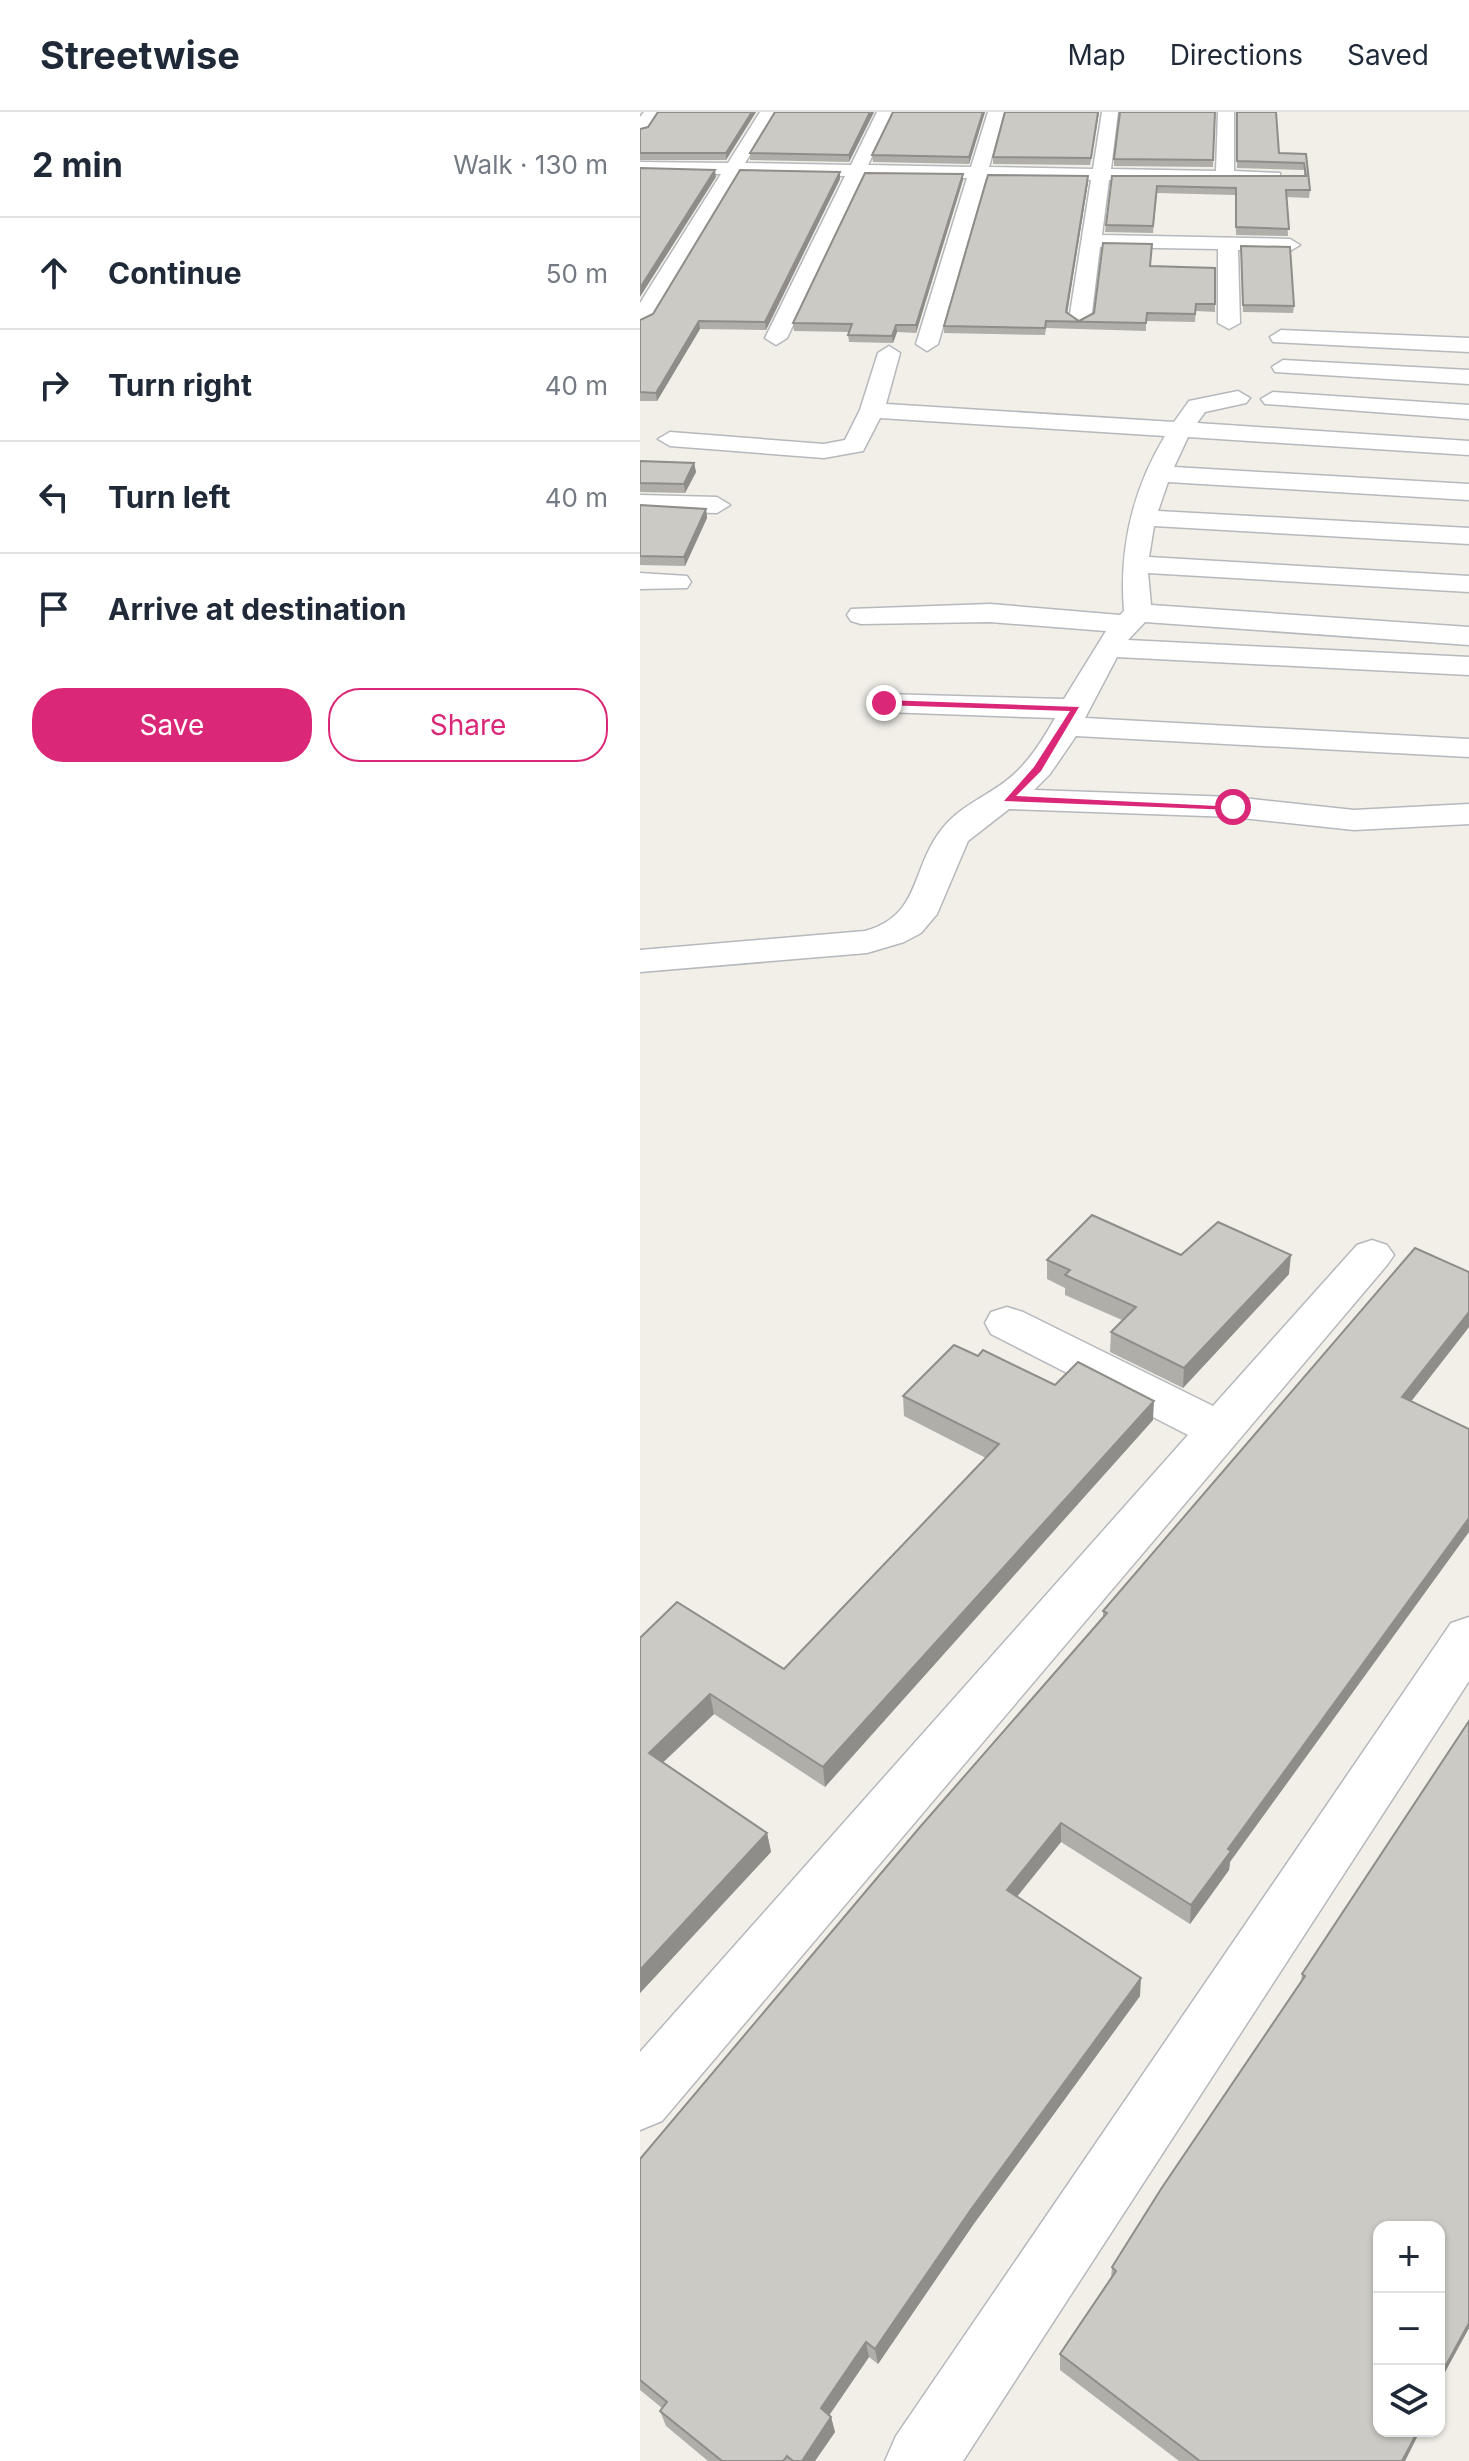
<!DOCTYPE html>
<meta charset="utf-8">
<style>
:root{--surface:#fff;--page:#f2f2f3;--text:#1f2937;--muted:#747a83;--line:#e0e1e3;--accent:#db2777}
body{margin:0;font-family:Inter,sans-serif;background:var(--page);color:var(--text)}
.controls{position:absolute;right:24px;bottom:24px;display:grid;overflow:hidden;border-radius:16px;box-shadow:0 2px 6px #0004}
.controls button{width:72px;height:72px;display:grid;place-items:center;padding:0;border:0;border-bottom:2px solid var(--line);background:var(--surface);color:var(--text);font:40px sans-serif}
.stop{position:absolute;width:24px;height:24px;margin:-18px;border:6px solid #db2777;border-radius:50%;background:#fff}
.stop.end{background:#db2777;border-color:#fff;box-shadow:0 2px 8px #0008}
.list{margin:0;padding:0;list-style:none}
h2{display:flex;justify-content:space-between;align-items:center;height:104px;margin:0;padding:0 32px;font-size:34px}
h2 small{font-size:26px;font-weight:400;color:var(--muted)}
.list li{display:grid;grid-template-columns:52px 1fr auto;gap:24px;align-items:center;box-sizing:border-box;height:112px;padding:0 32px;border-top:2px solid var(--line)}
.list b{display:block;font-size:30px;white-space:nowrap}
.list em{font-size:26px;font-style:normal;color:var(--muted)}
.actions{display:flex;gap:16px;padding:24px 32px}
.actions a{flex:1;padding:18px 0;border:2px solid var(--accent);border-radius:32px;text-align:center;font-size:28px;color:var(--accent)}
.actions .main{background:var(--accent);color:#fff}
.icon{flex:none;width:44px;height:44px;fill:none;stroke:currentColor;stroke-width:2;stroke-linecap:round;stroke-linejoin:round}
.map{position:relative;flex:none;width:829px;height:2349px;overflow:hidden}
header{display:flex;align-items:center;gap:48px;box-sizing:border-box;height:112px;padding:0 40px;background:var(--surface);border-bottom:2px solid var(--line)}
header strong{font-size:38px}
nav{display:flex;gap:44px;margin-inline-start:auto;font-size:28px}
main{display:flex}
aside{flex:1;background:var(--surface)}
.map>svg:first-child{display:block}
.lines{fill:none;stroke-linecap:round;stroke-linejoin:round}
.street-casing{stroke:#b5b8bc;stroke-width:3}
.street{fill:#fff;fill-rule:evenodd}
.wall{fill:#afaea9}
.shaded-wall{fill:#8f8d8a}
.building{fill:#cccac5;stroke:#8f8d8a;stroke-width:2}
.route{fill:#db2777}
</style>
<header>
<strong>Streetwise</strong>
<nav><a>Map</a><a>Directions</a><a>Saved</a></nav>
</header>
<main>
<aside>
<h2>2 min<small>Walk · 130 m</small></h2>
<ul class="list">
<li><svg class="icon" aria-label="ahead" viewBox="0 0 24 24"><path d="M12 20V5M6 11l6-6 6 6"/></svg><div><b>Continue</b></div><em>50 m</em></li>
<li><svg class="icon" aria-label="right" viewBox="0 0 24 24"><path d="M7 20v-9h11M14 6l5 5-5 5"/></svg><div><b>Turn right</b></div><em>40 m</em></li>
<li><svg class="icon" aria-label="left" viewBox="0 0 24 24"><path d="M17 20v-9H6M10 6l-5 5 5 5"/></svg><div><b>Turn left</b></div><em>40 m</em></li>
<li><svg class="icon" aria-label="arrive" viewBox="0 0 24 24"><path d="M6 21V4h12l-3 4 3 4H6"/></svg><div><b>Arrive at destination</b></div></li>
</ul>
<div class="actions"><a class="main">Save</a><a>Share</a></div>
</aside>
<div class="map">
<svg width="829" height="2349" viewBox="0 0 829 2349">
<rect width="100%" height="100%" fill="#f1efe8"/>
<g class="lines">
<defs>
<g id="street">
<path d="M4,0H21L6,20L0,21V5Z"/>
<path d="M120,0H136L105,51L211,53L237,0H253L228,53L331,55L348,0H364L349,55L453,57L462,0H478L471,57L576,59L578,0H594V59L640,61V69L469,68L462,123L650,127L660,133L650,139L598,138L600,211L589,217L578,211V137L460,135L451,208L440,214L429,208L451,68L346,66L298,232L287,239L276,232L327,66L223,64L147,226L136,233L125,226L205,64L99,62L11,208L0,214V191L81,62L0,60V50L88,51Z"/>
<path d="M641,218L829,226V240L633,230L630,225Z"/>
<path d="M249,234L260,241L246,292L534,310L549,289L598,279L610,286L606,291L565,300L557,311L829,329V343L548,325L534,355L829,372V388L528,370L518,399L829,416V432L514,414L509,445L829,464V480L508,461L511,493L829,515V533L505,510L488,528L829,545V563L477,545L445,606L829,627V645L436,624L410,662L394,678L593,685L714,698L829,692V712L714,718L593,705L369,697L328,729L297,802L281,821L264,830L227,841L0,860V838L225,819C282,803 270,757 302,717C319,695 345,685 366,669C388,652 402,629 415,606L244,600L233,597L229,591L233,585L244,582L424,587L466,519L350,510L221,512L211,509L207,503L211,497L350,492L480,503L484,499C479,437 492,379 525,324L240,306L223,339L184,346L30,334L18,327L30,320L184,332L205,328L220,298L238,241Z"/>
<path d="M643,248L829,258V272L635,260L632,255Z"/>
<path d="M633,280L829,293V307L625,292L621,287Z"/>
<path d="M0,383L77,385L90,393L77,401L0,399Z"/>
<path d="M0,461L47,464L51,470L47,476L0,477Z"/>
<path d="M732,1128L747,1133L754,1143L747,1153L22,2009L0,2018V1940L548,1323L351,1222L345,1211L351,1200L367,1195L383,1200L573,1294L717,1133Z"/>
<path d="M829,1505V1569L323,2349H245L256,2324L811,1511Z"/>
</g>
</defs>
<use href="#street" class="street-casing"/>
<use href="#street" class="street"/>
</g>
<g class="wall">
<path d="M18,0H116L86,48H0V17L8,15Z"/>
<path d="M135,0H234L209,50L110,48V41Z"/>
<path d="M345,0L329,52L233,50L232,43Z"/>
<path d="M459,0L450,53L353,52V45Z"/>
<path d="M575,0L573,55L474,54V47Z"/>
<path d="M597,0L639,41L666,42L670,78L669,86L646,85L648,124L596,123L595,83L517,81L513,121L465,120L472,64H664V58L597,56Z"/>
<path d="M200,60V67L126,218L60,217L17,289H0V208L13,202Z"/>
<path d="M323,62V68L276,221L257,220L253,231L209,230L208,223L209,220L154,219L153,211Z"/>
<path d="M448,70L427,201L439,209L454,201L510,154L575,156V200L556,199L555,210L506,209V219L406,216L405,223L304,221V214Z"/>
<path d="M601,141L654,194L653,201L603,200Z"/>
<path d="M0,349L54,351L56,360L45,381L0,380Z"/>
<path d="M0,393L66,397L67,406L45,454L0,453Z"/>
<path d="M541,1143L649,1162L543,1276L470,1240L471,1220L482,1208L425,1183V1176L407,1167V1148Z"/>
<path d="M829,1215L771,1289L590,1750L589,1758L550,1812L421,1730L377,1784L500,1884L333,2113L238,2252L229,2245L189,2303L191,2305L195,2320L175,2349H68L26,2314L20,2299L22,2296L0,2278V2047L463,1505V1499Z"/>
<path d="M338,1244L415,1273L513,1308L185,1675L74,1602L23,1650L127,1721L131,1740L0,1881V1526L144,1557L346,1346L264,1304L263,1284Z"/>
<path d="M829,1609V2216L799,2271V2115L739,2319H780L765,2349H539L420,2258V2242L471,2166L472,2155L661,1869L662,1862Z"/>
</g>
<g class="shaded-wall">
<path d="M112,0H116L86,48V41Z"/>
<path d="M230,0H234L209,50V43Z"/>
<path d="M343,0H345L329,52V45Z"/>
<path d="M458,0H459L450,53L451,46Z"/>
<path d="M75,58L76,65L0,185V176Z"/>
<path d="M200,60V67L126,218L125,210Z"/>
<path d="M323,62V68L276,221V213Z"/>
<path d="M448,64V70L426,208V200Z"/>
<path d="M59,209L60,217L17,289L16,281Z"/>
<path d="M256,213L257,220L253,231L252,224Z"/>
<path d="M54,351L56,360L45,381L44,372Z"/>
<path d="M66,397L67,406L45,454L44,445Z"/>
<path d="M651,1143L649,1162L543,1276L544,1256Z"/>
<path d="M829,1200V1215L759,1305L762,1285Z"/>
<path d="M514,1289L513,1308L185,1675L183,1655Z"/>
<path d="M829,1406V1420L590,1750L589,1758L550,1812L551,1793L588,1737Z"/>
<path d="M70,1582L74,1602L13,1660L9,1641Z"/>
<path d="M421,1711V1730L368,1796L367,1778Z"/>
<path d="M127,1721L131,1740L0,1881V1858Z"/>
<path d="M501,1866L500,1884L333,2113L238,2252L235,2237L332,2096Z"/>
<path d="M829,2211V2216L799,2271V2266Z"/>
<path d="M226,2230L229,2245L184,2311L181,2296Z"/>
<path d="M191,2305L195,2320L175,2349H162Z"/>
<path d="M778,2319H780L765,2349H762Z"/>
</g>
<g class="building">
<path d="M18,0H112L86,41H0V17L8,15Z"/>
<path d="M135,0H230L209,43L110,41Z"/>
<path d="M253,0H343L329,45L232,43Z"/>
<path d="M365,0H458L451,46L353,45Z"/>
<path d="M480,0H575L573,48L474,47Z"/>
<path d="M597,0H636L639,41L666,42L670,78H646L649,117L596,115V76L517,74L513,114L466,113L472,64H666L664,51L597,49Z"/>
<path d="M0,56L75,58L0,176Z"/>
<path d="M100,58L200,60L125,210L59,209L16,281L0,280V208L13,202Z"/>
<path d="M225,61L323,62L276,213H256L252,224L208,223L212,212L153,211Z"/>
<path d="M348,63L448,64L426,200L439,209L454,201L463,131L512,132L510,154L575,156V192H556L555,202L507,201L506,211L406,209L405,216L304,214Z"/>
<path d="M601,134L650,135L654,194L603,193Z"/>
<path d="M0,349L54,351L44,372L0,371Z"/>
<path d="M0,393L66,397L44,445L0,444Z"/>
<path d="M452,1103L541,1143L578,1110L651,1143L544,1256L471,1220L496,1195L425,1163L430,1158L407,1148Z"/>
<path d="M775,1136L829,1160V1200L762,1285L829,1317V1406L588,1737L591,1739L551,1793L421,1711L367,1778L501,1866L332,2096L235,2237L226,2230L181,2296L191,2305L162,2349H153L147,2344L143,2349H82L20,2299L27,2290L0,2268V2047L280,1715L467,1501L463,1499Z"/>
<path d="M314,1233L338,1244L343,1238L415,1273L438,1250L514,1289L183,1655L70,1582L9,1641L127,1721L0,1858V1526L37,1490L144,1557L359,1332L263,1284Z"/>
<path d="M829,1609V2211L799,2266V2115H739V2319H778L762,2349H560L420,2242L476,2159L472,2155L521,2077L665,1864L662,1862Z"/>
</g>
<path class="route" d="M244,588L439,595L401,659L376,684L598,695L593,698L364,689L394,655L430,599L241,593Z"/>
</svg>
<div class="controls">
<button>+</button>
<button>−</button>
<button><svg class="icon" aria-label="layers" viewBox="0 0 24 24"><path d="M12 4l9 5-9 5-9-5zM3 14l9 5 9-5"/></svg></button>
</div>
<div class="stop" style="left:593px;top:695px"></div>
<div class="stop end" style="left:244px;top:591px"></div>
</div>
</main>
